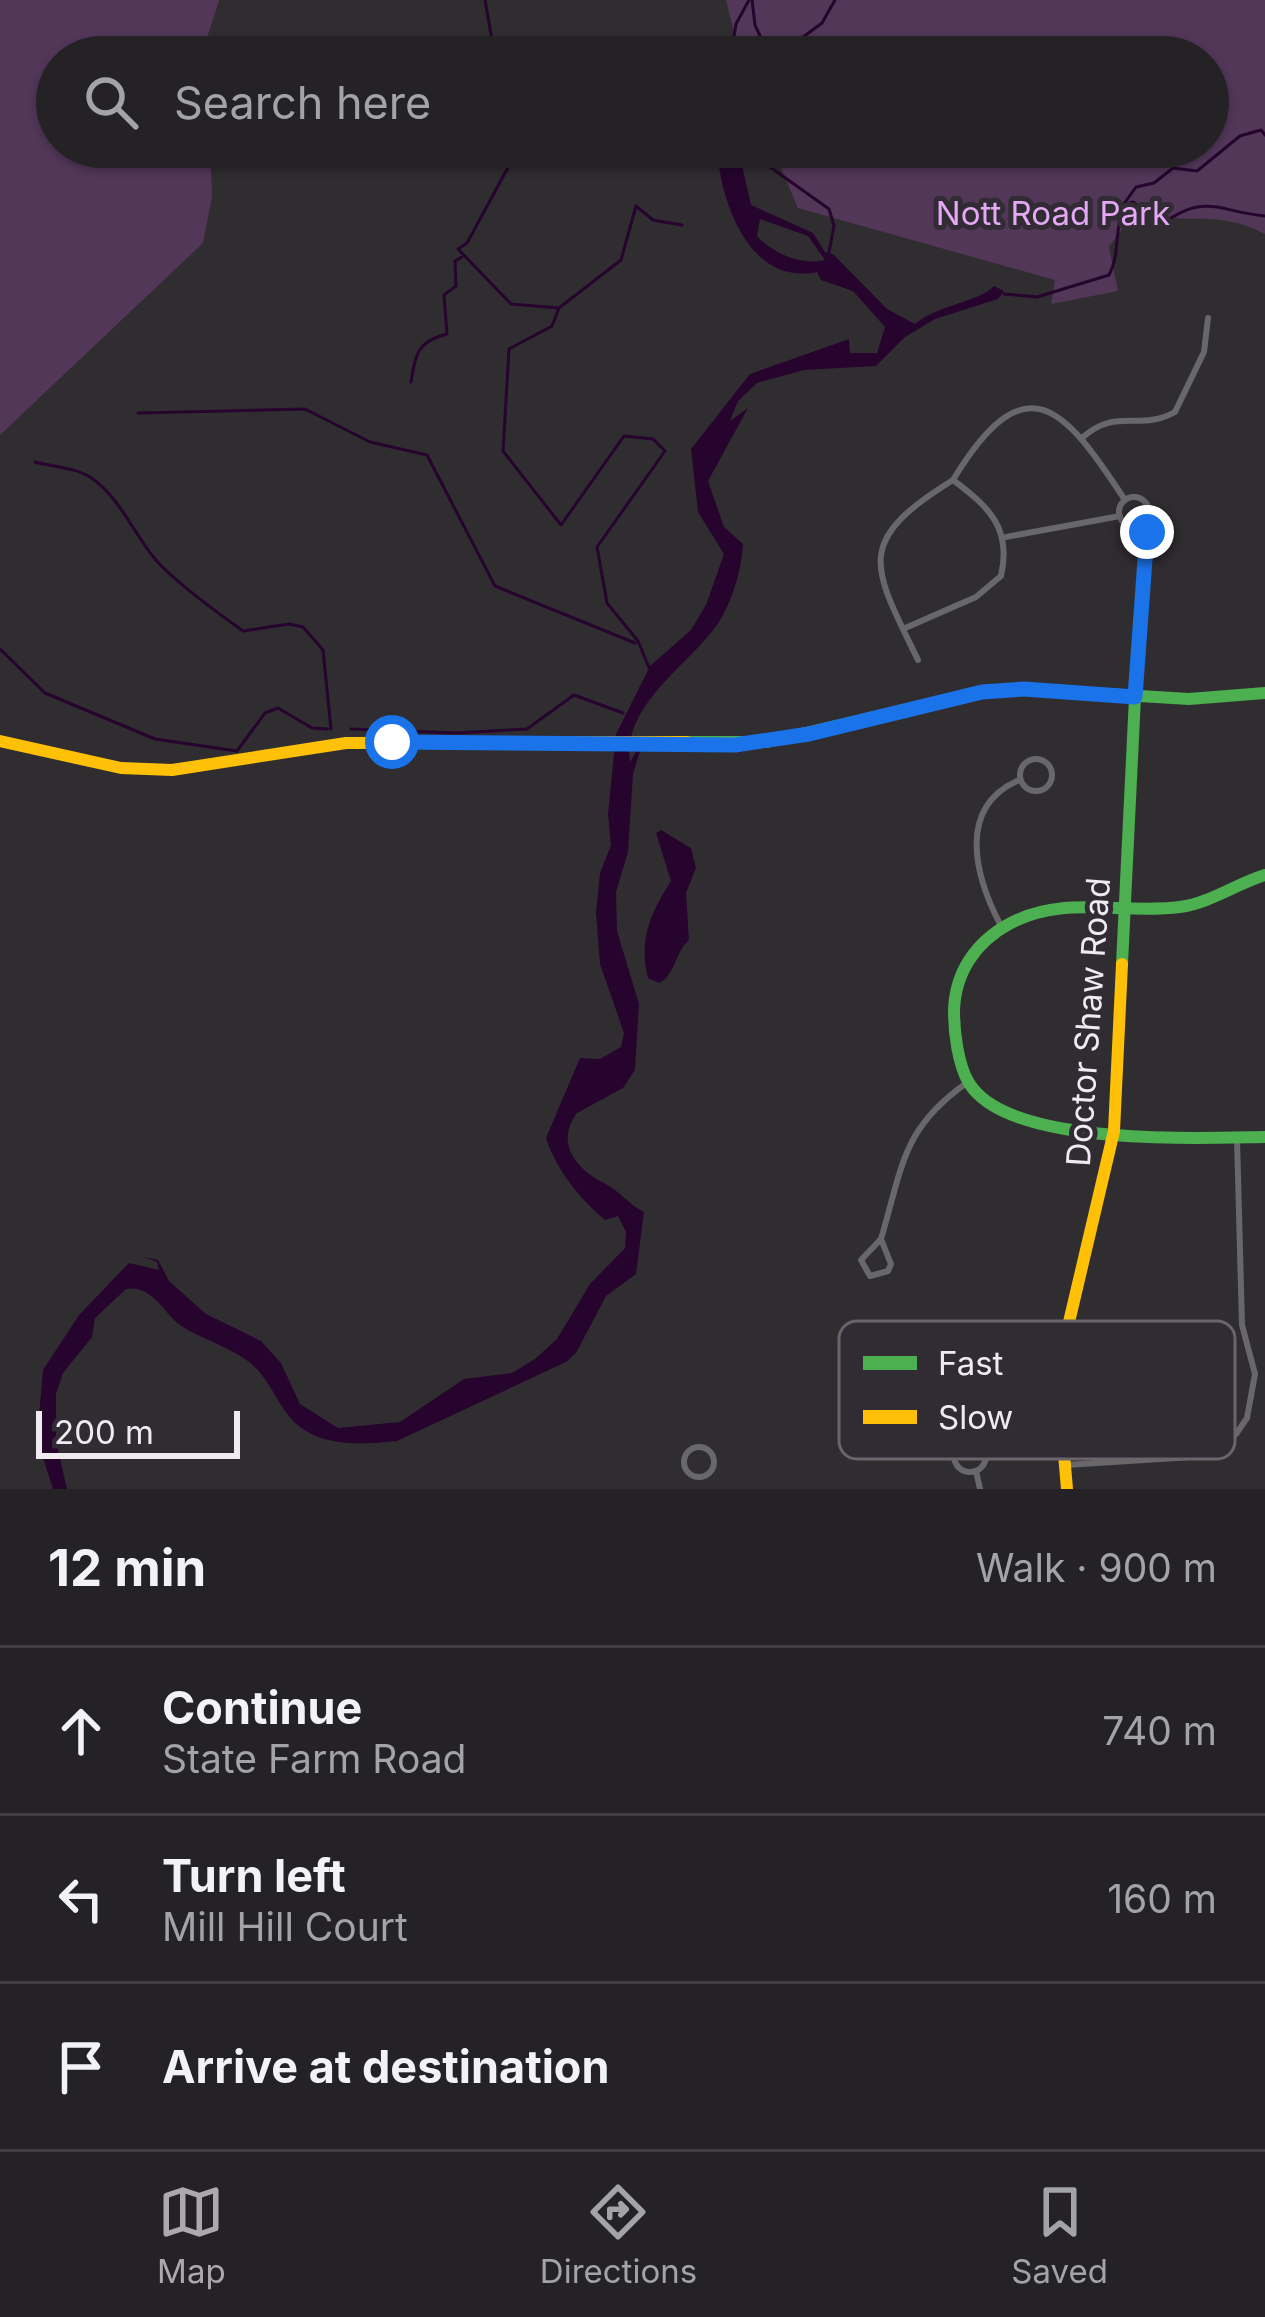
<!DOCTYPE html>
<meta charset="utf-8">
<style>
:root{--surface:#242225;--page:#302f32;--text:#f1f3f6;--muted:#a3a4a7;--line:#413f42;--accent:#ada8ae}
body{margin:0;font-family:Inter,sans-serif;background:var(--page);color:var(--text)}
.scale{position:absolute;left:36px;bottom:30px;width:204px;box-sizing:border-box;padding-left:12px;border:6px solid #f0ebf1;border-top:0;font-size:33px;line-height:42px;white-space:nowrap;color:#f0ebf1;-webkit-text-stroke:9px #312b33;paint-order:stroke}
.stop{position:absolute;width:36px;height:36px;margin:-27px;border:9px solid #1a73e8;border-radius:50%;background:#fff}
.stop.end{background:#1a73e8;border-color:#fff;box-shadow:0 3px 12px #0008}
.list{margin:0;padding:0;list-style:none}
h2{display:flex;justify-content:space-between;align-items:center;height:156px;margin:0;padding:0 48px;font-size:51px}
h2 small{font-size:39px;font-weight:400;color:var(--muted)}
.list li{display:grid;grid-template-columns:78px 1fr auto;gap:36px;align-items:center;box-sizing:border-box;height:168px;padding:0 48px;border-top:3px solid var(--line)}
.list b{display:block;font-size:45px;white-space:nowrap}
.list p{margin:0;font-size:39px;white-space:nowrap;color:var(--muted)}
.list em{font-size:39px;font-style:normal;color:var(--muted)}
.icon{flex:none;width:66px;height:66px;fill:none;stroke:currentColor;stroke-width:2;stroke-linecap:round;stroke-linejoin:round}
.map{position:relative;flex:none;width:1265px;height:1489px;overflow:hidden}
.search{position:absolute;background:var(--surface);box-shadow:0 3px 9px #0004;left:36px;right:36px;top:36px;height:132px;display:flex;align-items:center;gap:30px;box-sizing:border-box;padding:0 42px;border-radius:66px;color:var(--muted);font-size:45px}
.sheet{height:660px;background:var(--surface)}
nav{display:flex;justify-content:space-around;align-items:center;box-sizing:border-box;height:168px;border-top:3px solid var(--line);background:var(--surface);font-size:33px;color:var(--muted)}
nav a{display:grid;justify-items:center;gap:6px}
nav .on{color:var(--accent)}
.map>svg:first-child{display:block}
.green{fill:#523759}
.water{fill:#26042e;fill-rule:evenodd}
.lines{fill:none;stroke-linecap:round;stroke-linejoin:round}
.stream{stroke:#26042e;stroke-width:3}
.street{stroke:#686769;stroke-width:6}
.fast{stroke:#4caf50;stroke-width:12}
.slow{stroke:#ffc107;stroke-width:12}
.route{stroke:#1a73e8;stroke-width:15}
.labels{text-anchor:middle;stroke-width:10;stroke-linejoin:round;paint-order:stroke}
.park-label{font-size:33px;fill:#e4a8f5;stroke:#312b33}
.street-label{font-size:33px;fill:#f0ebf1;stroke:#312b33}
.key{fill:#312b33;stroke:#6a656c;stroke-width:3}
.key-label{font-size:33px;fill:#f0ebf1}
</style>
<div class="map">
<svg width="1265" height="1489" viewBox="0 0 1265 1489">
<rect width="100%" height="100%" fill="#302d31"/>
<g class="green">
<path d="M0,0H219L201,57H57V147H210L212,196L203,243L0,435Z"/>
<path d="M726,0H1265V234C1219,209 1184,225 1133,214L1109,247L1118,291L1051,304L1055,280L798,208L772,147H1208V57H740Z"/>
</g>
<g class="water">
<path d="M717,147H738L751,205L813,233L825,252L833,254L887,309L915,324C939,304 979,302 994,286L1004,291L998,299L935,319L905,337L876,366L804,370L757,383L738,401L730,421L748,408L708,481L724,527L743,544C742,567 733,600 719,622C691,664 622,704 630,762L644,738L633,774L628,852L616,892L617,931L639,1004L635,1070L623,1088L577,1113C554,1144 578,1170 604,1183C619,1190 629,1205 644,1212L636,1274L606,1296L576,1353L566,1362L397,1441C368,1444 332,1447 306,1431C284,1418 277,1394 261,1374C244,1351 207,1342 183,1327C164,1316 154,1284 126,1289L95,1318L92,1337L63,1373L56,1394V1441L67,1489H53L37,1439L43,1370L79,1315L129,1263L159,1270L157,1262L144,1257L158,1260L169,1281L206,1314L261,1341L281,1363L300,1404L338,1428L400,1422L464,1379L512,1373L535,1359L557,1339L590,1284L625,1248L626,1232L618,1216L605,1220C580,1199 557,1171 546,1138L580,1058L600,1059L621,1047L624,1033L600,964L596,913L600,873L611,845L608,814L616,734L650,666L691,630L706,605L724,554L698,512L691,449L750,374L849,339L850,353H877L885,327L853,291L821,280L817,272C748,286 720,200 717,147ZM760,219L808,236L825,260C802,266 772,253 757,236Z"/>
<path d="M661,830L691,848L696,868L686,893L689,940C675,952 675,976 659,983L648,978C638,940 651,912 671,881L656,833Z"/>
</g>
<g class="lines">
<g class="stream">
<path d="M485,0L495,57"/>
<path d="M752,0L755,25L770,57"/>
<path d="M732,49L736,24L749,0"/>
<path d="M800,57L799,40L822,23L835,0"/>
<path d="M509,147L511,162L467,243L458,249L511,304L559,308"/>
<path d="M767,147L763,162L829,209L834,226L829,252"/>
<path d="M1121,208L1136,187L1154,183L1173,168L1197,171L1240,136L1261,130L1265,135"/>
<path d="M1004,294L1037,297L1109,275C1121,253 1113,227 1126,204L1133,202L1162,224C1207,192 1218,212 1265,216"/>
<path d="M411,382C415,354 418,341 447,334L444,295L456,286L455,261L462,257"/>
<path d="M138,413L305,409L370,442L427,455L495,586L635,643"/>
<path d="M35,462C51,466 76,468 90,477C119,496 134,534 155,559C173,580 220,615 243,631L289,624L303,627L323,650L331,729"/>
<path d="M0,649L45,693L155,739L237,751L265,713L278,708L312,728L328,729"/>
<path d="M650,670L638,641L607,603L597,547L665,451L653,439L624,436L561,525L503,451L509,349L552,326L559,308L621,260L636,206L653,220L682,225"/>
<path d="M351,729L456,733L527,729L574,695L623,713"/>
</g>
<g class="street">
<path d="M1083,437C1118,407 1139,432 1175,412L1204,352L1208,318"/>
<path d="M953,480C1026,360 1064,407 1125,500"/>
<circle cx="1134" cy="512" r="15"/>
<path d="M1006,537L1120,516"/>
<path d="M903,629L976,597L1001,576C1012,528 989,507 953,480C853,542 872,565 918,660"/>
<path d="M1135,697L1147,532L1143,525"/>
<circle cx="1036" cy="775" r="16"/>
<path d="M1000,924C976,878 956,809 1017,781"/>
<path d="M881,1239C903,1165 902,1128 968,1082"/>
<path d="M881,1239L891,1264L888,1271L870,1276L861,1260Z"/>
<circle cx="970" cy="1456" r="16"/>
<circle cx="699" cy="1462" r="15"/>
<path d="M1066,1465L1207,1456L1236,1434L1247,1418L1255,1374L1242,1325L1237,1139"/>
<path d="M976,1471L980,1489"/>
</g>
<g class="fast">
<path d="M687,742H767L982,692L1024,689L1189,699L1265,693"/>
<path d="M1265,875C1236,884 1210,903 1180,907C1122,915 1064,894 1009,924C976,942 955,972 954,1011C954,1032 958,1065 969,1083C1008,1147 1197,1138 1265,1137"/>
<path d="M1122,964L1135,697"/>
</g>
<g class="slow">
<path d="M0,741L121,768L172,770L346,743L687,742"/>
<path d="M1067,1489L1057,1373L1114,1131L1122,964"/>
</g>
</g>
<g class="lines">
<path class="route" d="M392,742L735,745L809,734L982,692L1024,689L1135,697L1147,532"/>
</g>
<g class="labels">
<g class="park-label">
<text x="1053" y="225">Nott Road Park</text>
</g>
<g class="street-label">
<text transform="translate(1088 1022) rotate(-86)" y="12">Doctor Shaw Road</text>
</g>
</g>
<rect x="839" y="1321" width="396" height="138" rx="18" class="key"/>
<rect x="863" y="1356" width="54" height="14" fill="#4caf50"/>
<rect x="863" y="1410" width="54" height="14" fill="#ffc107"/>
<g class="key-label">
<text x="938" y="1375">Fast</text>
<text x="938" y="1429">Slow</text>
</g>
</svg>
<div class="scale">200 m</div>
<div class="stop" style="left:392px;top:742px"></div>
<div class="stop end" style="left:1147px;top:532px"></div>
<div class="search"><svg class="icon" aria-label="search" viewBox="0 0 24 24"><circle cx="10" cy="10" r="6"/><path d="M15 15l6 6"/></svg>Search here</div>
</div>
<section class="sheet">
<h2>12 min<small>Walk · 900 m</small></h2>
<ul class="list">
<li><svg class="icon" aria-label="ahead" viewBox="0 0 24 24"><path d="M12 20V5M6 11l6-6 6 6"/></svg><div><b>Continue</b><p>State Farm Road</p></div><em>740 m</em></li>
<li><svg class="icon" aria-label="left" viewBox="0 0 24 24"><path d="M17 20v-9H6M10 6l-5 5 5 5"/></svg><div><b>Turn left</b><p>Mill Hill Court</p></div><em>160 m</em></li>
<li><svg class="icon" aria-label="arrive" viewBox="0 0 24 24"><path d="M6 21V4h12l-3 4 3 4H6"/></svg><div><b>Arrive at destination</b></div></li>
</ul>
</section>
<nav>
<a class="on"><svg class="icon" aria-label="map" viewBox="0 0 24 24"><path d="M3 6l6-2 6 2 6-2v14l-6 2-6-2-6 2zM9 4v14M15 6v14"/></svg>Map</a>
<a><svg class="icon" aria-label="directions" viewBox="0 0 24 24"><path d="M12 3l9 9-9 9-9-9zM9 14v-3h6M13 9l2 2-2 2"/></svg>Directions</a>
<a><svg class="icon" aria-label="saved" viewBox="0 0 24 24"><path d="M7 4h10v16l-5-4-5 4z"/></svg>Saved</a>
</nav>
